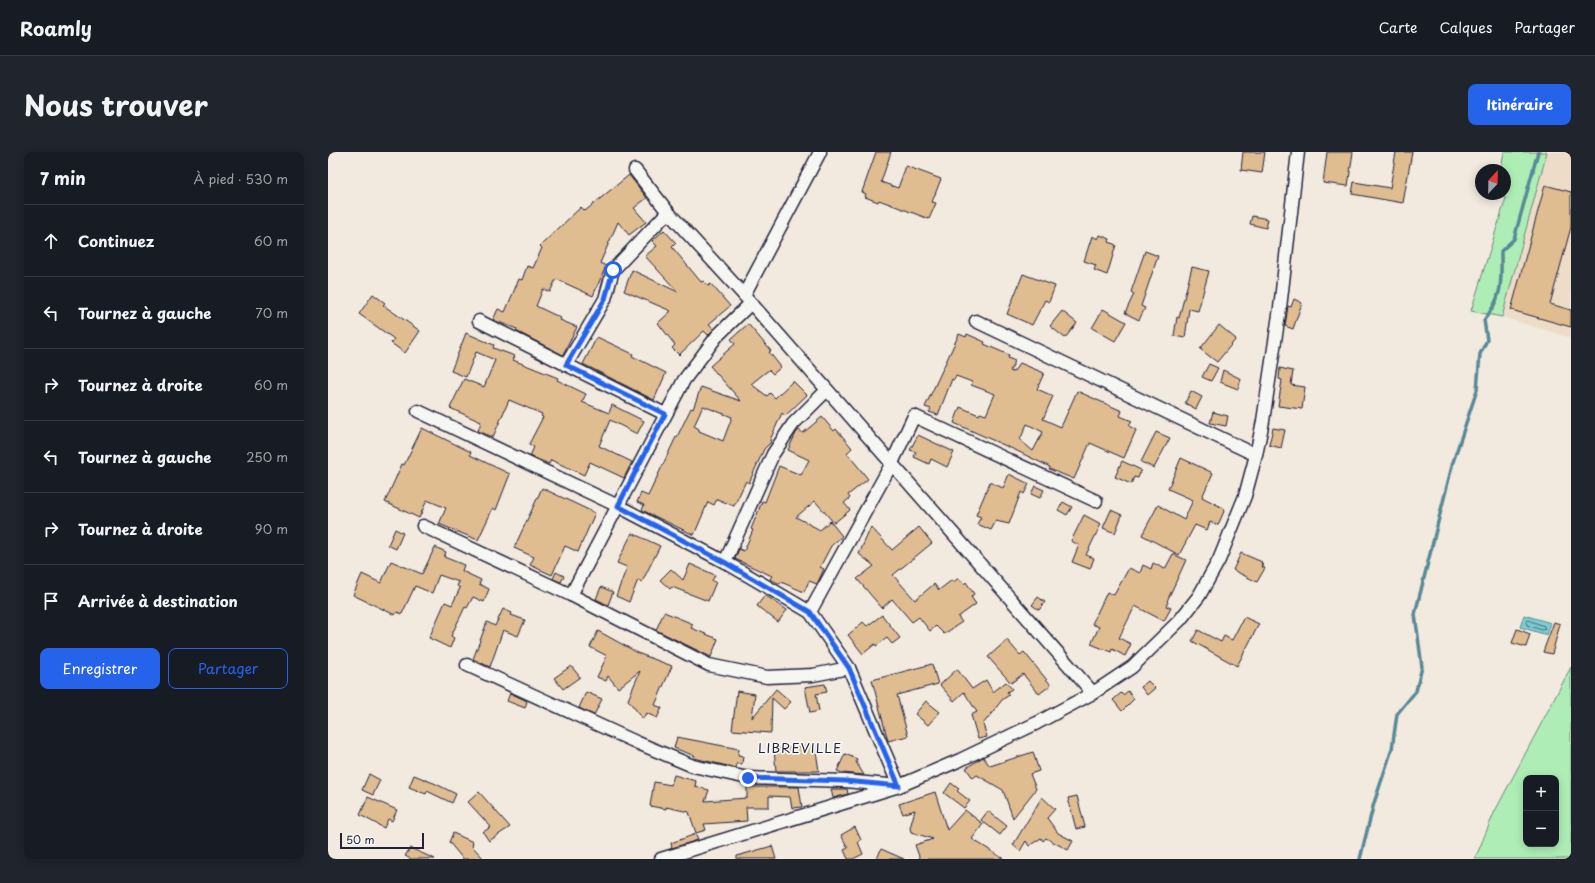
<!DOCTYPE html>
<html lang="fr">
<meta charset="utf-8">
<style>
:root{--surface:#171b24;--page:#20242c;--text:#f1f3f6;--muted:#9ea1a6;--line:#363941;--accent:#2563eb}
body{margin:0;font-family:"Playpen Sans",sans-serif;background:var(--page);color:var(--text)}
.controls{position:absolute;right:12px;bottom:12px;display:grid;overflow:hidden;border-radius:8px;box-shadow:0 2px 10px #0003}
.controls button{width:36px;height:36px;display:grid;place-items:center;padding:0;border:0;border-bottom:1px solid var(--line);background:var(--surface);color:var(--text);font:20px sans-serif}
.compass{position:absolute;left:1147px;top:12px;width:36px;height:36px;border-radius:50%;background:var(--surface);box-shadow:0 2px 10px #0003;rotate:22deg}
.scale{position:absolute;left:12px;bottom:10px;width:84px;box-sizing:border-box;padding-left:4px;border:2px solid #22223b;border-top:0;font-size:11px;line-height:14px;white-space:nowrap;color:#22223b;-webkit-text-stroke:3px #f6f6f2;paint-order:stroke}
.stop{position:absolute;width:12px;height:12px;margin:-9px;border:3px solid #2563eb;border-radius:50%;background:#fff}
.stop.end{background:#2563eb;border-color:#fff;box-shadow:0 1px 4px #0008}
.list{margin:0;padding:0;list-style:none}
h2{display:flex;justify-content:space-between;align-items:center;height:52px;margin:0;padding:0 16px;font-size:17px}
h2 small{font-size:13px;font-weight:400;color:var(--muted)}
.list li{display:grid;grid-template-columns:26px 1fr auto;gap:12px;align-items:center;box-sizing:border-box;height:72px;padding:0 16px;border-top:1px solid var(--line)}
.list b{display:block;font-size:15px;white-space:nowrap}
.list em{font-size:13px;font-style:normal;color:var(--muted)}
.actions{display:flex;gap:8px;padding:12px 16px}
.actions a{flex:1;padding:9px 0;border:1px solid var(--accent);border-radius:8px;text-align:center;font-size:14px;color:var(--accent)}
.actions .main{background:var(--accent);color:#fff}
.icon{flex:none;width:22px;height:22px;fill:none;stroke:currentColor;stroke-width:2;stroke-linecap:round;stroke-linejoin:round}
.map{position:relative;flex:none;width:1243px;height:707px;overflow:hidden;border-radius:8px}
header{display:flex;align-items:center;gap:24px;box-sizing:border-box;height:56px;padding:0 20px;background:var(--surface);border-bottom:1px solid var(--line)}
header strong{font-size:19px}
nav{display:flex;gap:22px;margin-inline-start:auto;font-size:14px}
.intro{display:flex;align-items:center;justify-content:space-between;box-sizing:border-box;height:96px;padding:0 24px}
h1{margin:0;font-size:28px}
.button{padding:10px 18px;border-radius:8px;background:var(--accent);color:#fff;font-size:14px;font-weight:700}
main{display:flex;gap:24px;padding:0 24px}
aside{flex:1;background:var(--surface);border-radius:8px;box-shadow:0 2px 10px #0003}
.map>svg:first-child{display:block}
.built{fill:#eddcc8}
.green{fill:#aeeeb6;stroke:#688878;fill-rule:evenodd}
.water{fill:#7cced2;stroke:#588996}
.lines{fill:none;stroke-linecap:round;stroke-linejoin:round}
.shore{stroke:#466777;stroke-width:1}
.stream{stroke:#588996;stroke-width:3.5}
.building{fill:#e0bc91;stroke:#22223b;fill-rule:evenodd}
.minor-casing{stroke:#22223b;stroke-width:15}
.minor{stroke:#f6f6f2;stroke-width:12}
.route{stroke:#2563eb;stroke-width:5}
.labels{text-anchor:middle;stroke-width:3.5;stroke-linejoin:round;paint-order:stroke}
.quarter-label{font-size:13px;letter-spacing:1px;fill:#22223b;stroke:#f6f6f2}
</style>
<header>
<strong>Roamly</strong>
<nav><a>Carte</a><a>Calques</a><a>Partager</a></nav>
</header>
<div class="intro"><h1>Nous trouver</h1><a class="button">Itinéraire</a></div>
<main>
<aside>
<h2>7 min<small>À pied · 530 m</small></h2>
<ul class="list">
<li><svg class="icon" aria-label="ahead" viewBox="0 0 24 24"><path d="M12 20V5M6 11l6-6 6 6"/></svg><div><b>Continuez</b></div><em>60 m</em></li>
<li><svg class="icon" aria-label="left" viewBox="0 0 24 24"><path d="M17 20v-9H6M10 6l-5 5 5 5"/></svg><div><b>Tournez à gauche</b></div><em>70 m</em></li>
<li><svg class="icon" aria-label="right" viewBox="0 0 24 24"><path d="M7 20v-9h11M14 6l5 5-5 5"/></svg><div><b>Tournez à droite</b></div><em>60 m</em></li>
<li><svg class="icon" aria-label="left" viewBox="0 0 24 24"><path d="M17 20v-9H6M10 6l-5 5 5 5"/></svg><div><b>Tournez à gauche</b></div><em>250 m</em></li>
<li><svg class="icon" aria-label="right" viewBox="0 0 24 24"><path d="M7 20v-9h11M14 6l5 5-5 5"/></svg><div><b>Tournez à droite</b></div><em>90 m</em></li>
<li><svg class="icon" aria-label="arrive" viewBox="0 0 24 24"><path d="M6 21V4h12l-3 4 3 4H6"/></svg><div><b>Arrivée à destination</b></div></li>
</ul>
<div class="actions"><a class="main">Enregistrer</a><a>Partager</a></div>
</aside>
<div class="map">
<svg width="1243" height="707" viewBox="0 0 1243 707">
<rect width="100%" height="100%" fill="#f2eadf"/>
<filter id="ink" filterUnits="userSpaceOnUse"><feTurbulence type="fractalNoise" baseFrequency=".025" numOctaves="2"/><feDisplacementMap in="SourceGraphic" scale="8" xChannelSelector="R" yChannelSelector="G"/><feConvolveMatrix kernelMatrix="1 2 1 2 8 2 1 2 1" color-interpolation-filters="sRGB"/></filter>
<g filter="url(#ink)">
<path class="built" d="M1219,0H1243V186L1174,165Z"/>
<g class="green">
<path d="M1176,0H1219L1174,165L1143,159L1178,46L1168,43L1177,42V18H1173Z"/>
<path d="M1243,515V707H1147L1166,661ZM1198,626H1228V692H1198Z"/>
</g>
<path class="water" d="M1196,463L1223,471L1219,483L1192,475Z"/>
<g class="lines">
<path class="shore" d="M1200,468L1216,474L1217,477L1214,478L1199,473L1198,470Z"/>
<path class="stream" d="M1032,707L1046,651L1064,597L1069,562L1088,539L1094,515L1087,462L1125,310L1149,238L1152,202L1159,188L1156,168C1176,144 1173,128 1173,99L1186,87L1210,0"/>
</g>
<g class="building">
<path d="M548,0H563L553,30L570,36L578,14L613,27L604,50L608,51L601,67L551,48L550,50L537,45L538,42L534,40Z"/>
<path d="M915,0H937L934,21L913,18Z"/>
<path d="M999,0H1025L1020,34L995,31Z"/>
<path d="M1068,0H1084L1075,51L1024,42L1026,30L1062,36Z"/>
<path d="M301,23L319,46L306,56L318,70L301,83L290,70L272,111L278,114L265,144L228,127L222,140L215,137L208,154L233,166L232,168L249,175L235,203L188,179L189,177L165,168L170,157L177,160L191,127L194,128L199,114L205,116L214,96L212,94L253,55L257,59Z"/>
<path d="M1217,33L1243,40V75L1222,152L1243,158V175L1183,158Z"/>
<path d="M924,64L940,67L938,76L922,72Z"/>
<path d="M336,78L348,91L344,95L373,130L375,129L380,134L383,132L402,154L381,172L386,177L380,183L376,179L351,203L344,196L347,193L330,171L343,159L296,139L304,118L350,140L317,104L329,94L324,89Z"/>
<path d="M772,83L782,87L781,90L788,93L779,123L766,118L768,113L756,109L764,84L770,87Z"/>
<path d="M817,99L830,104L813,154L817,156L811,168L797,161L806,142L803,140Z"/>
<path d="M864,115L881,119L870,159L861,157L857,186L846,184L849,165L851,166Z"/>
<path d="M695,122L727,134L721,150L717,148L704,173L679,162Z"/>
<path d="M45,142L57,151L55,153L92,179L77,201L63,191L66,187L31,162Z"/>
<path d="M966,147L974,151L965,177L957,174L960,154L963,155Z"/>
<path d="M775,157L798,170L787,189L764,176Z"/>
<path d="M734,159L749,171L737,186L722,174Z"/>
<path d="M420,172L443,199L441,200L453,215L445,222L441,218L438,220L423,232L439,244L442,241L447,246L465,229L479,243L457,264L454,261L442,288L443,290L436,297L421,331L418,329L406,354L389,347L386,353L380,350L366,383L314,358L316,353L309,350L313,341L320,344L348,285H349L363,256L365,257L373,235L413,249L382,214L407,192L403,187ZM375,254L404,265L395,289L371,279V277L366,274Z"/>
<path d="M891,173L908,187L889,210L872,197Z"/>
<path d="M138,181L166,193L165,196L187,204L185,208L230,226L229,228L258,242L254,250L281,261L284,253L316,269L309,282L282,268L271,294L304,310L296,326L262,310L256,323L223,308L221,312L202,304L206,295L201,292L215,265L213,264L214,262L181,248L165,285L150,279L153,270L122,256L136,227L156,235L167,208L148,200L138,225L123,219Z"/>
<path d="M631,182L638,185L639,182L657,190L656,192L681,203L680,206L687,209L682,219L685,220L692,211L716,221L709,237L725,244L715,267L733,275L749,239L794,259L792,264L804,269L801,274L808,278L796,306L762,291L746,327L721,317L722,315L687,298L626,271L632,255L651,263L652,261L658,263L667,242L643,233L644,230L628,224L626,228L624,227L610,263L601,260L603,257L597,255ZM699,272L715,280L705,299L692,288Z"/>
<path d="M269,185L305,202L304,204L338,221L326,248L255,212Z"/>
<path d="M881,212L890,216L883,229L874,225Z"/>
<path d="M952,216L965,219L963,233L977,235L974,257L950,254L954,228L951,227Z"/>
<path d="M895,218L913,227L910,237L892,230Z"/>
<path d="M863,239L874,245L868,257L857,251Z"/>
<path d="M885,260L900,264L898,274L882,271Z"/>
<path d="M494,265L506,279L508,277L515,285L524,296L519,301L540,327L520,343L522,346L516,351L522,358L506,371L487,349L468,365L492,378L502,369L514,384L503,394L492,415L496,417L489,432L481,429L476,440L453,430L452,432L442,427L444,424L407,407L411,397L416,399L425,378L423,377L430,360L434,349L437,350L451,314L473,323L481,308L460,298L468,281L471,278L475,281Z"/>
<path d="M94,276L143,300L142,303L182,322L168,358L165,356L150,388L111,372L118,356L99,348L91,366L57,350L74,312L76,313Z"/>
<path d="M945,276L957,278L953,296L941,293Z"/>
<path d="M828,280L842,286L826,316L813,310Z"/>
<path d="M590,283L626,300L619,315L603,307L601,312L586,305L588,300L582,298Z"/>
<path d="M853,306L885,321L874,345L897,357L890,373L882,370L879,378L867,373L851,403L814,383L830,353L856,368L865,348L840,337Z"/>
<path d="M794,309L813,318L810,326L806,325L803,332L787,325Z"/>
<path d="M681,322L701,332L696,342L693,340L681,372L668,369L663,378L649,372L653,365L648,363L662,330L675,336Z"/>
<path d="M707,334L716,338L712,346L703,342Z"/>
<path d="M214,336L267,361L250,400L237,394L224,423L202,413L206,405L186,396Z"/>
<path d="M735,350L744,355L739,363L730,358Z"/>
<path d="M783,358L794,363L787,381L775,376Z"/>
<path d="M756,363L773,372L758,403L766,406L762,417L744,410L751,393L743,389Z"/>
<path d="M543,375L564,398L591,375L604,391L565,423L587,448L606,432L611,438L624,428L625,430L631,426L636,432L638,430L646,442L643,445L648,452L630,465L634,470L616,482L608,474L602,479L591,465L584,470L564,447L554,456L529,427L546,414L531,402Z"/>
<path d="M67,377L75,381L68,397L60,393Z"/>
<path d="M304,381L332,394L314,430L310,428L301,450L288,444L299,415L289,411Z"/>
<path d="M107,395L118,400L116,405L136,413L134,419L153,428L151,432L161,437L156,450L145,445L139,456L137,455L123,484L126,486L122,496L101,486L117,450L124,453L132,436L129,434L131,430L111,423L104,441L87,434L74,462L69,460L67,463L25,443L34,422L53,431L63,409L94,422Z"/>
<path d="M913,401L934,410L933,412L936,413L934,415L937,416L929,430L905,418Z"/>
<path d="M845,402L858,408L839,449L840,450L838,454L843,456L836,469L807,454L791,486L803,492L797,504L784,497L783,500L763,492L771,475L764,472L779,440L786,443L801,416L812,421L815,413L823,417L825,411L837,417Z"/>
<path d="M362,412L387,423L384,429L388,430L380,449L344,435L342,437L332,428L343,417L355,428Z"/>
<path d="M228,420L236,424L233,430L225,427Z"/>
<path d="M273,435L285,440L280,453L268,447Z"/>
<path d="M437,443L459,458L450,470L429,454Z"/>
<path d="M710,445L717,450L711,458L704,453Z"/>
<path d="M175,457L184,461L183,463L197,468L190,484L175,478L162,515L145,507L159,470L167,474Z"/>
<path d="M336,460L365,472L363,476L390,487L383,505L328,478Z"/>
<path d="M554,463L572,486L564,492L559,486L548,494L547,492L535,502L520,483L535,470L539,474Z"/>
<path d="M916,465L931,472L909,514L864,489L870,478L893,490L896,484L904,488Z"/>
<path d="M1226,470L1232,472L1224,502L1215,500Z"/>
<path d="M1189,477L1202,482L1198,495L1184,491Z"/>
<path d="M270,479L312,502L344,514L327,553L334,556L329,566L318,561L315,567L300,548L312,519L290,536L280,524L278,529L269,525L279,504L262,495Z"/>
<path d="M679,488L692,503L696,500L723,533L711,542L695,522L683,531L660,505Z"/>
<path d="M604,512L610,532L569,543L580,584L560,589L544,528Z"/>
<path d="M243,514L252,525L235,537L226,526Z"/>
<path d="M629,517L644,537L658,528L665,540L678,530L684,537L679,540L681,543L674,548L655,572L659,585L650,587L643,563L649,560L636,540L626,549L612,533Z"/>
<path d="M820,529L827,536L819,543L813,535Z"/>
<path d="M497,532L499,540L488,542L491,559L482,561L477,535Z"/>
<path d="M448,537L463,550L456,557L444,546L443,581L404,578L409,539L427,542L424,566Z"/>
<path d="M800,539L806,547L794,559L785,548L793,541L795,543Z"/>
<path d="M258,540L274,547L266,563L251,556Z"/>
<path d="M182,541L199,549L197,556L179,549Z"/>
<path d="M598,549L612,560L600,573L587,562Z"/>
<path d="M349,585L411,597L410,603L415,604L414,612L409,611L408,616L366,606L367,604L346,596Z"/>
<path d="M487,593L491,619H448L446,597Z"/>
<path d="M705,600L711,619L702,622L708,637L685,666L675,638L649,623L645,626L638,616L655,605L662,614Z"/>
<path d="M517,602L529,607L528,610L536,623L515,621L509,619Z"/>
<path d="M41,622L52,628L45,643L34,638Z"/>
<path d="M86,623L108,632L128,642L124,651L99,639L98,642L81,635Z"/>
<path d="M346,623L368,629L367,634L381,638L377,649L419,646V635H471L474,655L464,656L462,645L441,644V655H418L419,669L376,672L378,678L368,681L361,660L338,655V657L322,654L326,630L343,633Z"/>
<path d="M623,631L631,637L629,639L642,649L636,656L616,641Z"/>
<path d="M503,637H519L520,642L505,646Z"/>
<path d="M151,640L182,675L161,689L155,680L163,675L140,650Z"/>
<path d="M607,640L619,678L637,658L655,672L644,687L676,707H592L587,693L605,687L583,680L582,676L587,658L575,662L571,652Z"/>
<path d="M749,644L757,675L748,677L740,646Z"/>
<path d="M40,645L69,658L64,669L60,667L56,676L32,663Z"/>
<path d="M714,645L727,657L719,666L730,681L745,689L740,698L718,686L715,689L713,686L701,694L698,689L692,699L685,693Z"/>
<path d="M660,659L679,674L672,683L653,668Z"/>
<path d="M527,675L533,688L530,690L535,702L525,707H520L516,698L520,696L513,683Z"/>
<path d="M125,681L145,690L144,694L156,707H135L121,690Z"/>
<path d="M368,682L370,688L344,696L343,691Z"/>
<path d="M444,694L448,707H409V704Z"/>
<path d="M82,696L107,707H83L77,704Z"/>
<path d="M553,697L576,707H549Z"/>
</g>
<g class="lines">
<defs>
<g id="minor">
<path d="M307,18L340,60L416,143L765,541"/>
<path d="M416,143L492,0"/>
<path d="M151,169L337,262"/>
<path d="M648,169L928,303"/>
<path d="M238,213L277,147L285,118L340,60"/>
<path d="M90,259L290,354L397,410L482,460L521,516L571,634L517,629L420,626L365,614L310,591L139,513"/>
<path d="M95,374L243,443L381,513L439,525L485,523L521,516"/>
<path d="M397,410L445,302L465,272L499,238"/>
<path d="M243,443L356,228L389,184L423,151"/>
<path d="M482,460L564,311L586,264L768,349"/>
<path d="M333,707L571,634L632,608L709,571L765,541L804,515L852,468L871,444L891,408L917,344L928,303L935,269L952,156L970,0"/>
</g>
</defs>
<use href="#minor" class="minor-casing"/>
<use href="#minor" class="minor"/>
</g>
</g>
<g class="lines" filter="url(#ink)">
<path class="route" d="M285,118L277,147L238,213L337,262L290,354L396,410L482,460L521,516L571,634L517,629L420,626"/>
</g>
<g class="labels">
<g class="quarter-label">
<text x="472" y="601">LIBREVILLE</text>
</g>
</g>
</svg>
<div class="controls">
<button>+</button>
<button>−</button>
</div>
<svg class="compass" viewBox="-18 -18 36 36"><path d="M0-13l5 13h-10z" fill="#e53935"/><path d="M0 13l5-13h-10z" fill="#9ea1a6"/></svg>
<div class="scale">50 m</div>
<div class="stop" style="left:285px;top:118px"></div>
<div class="stop end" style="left:420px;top:626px"></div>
</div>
</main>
